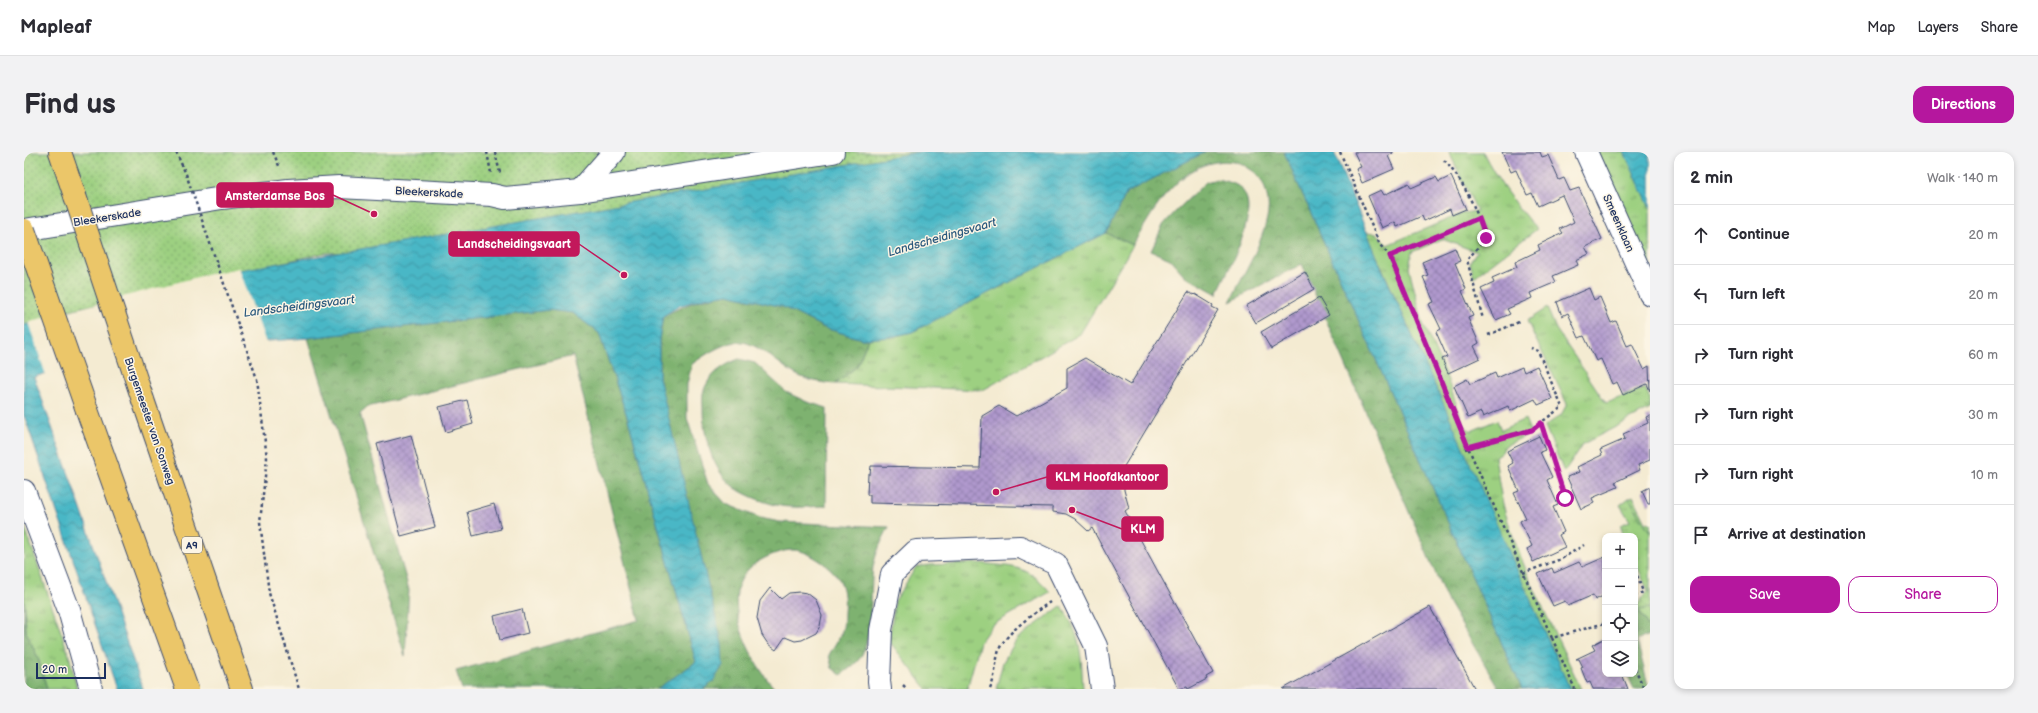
<!DOCTYPE html>
<meta charset="utf-8">
<style>
:root{--surface:#fff;--page:#f2f2f3;--text:#2b2b33;--muted:#7c7c81;--line:#e1e1e2;--accent:#b5179e}
body{margin:0;font-family:"Balsamiq Sans",sans-serif;background:var(--page);color:var(--text)}
.controls{position:absolute;right:12px;bottom:12px;display:grid;overflow:hidden;border-radius:8px;box-shadow:0 2px 6px #0003}
.controls button{width:36px;height:36px;display:grid;place-items:center;padding:0;border:0;border-bottom:1px solid var(--line);background:var(--surface);color:var(--text);font:20px sans-serif}
.scale{position:absolute;left:12px;bottom:10px;width:70px;box-sizing:border-box;padding-left:4px;border:2px solid #1b2f5e;border-top:0;font-size:11px;line-height:14px;white-space:nowrap;color:#1b2f5e;-webkit-text-stroke:3px #fcf5e5;paint-order:stroke}
.stop{position:absolute;width:12px;height:12px;margin:-9px;border:3px solid #b5179e;border-radius:50%;background:#fff}
.stop.end{background:#b5179e;border-color:#fff;box-shadow:0 1px 4px #0008}
.list{margin:0;padding:0;list-style:none}
h2{display:flex;justify-content:space-between;align-items:center;height:52px;margin:0;padding:0 16px;font-size:17px}
h2 small{font-size:13px;font-weight:400;color:var(--muted)}
.list li{display:grid;grid-template-columns:26px 1fr auto;gap:12px;align-items:center;box-sizing:border-box;height:60px;padding:0 16px;border-top:1px solid var(--line)}
.list b{display:block;font-size:15px;white-space:nowrap}
.list em{font-size:13px;font-style:normal;color:var(--muted)}
.actions{display:flex;gap:8px;padding:12px 16px}
.actions a{flex:1;padding:9px 0;border:1px solid var(--accent);border-radius:12px;text-align:center;font-size:14px;color:var(--accent)}
.actions .main{background:var(--accent);color:#fff}
.icon{flex:none;width:22px;height:22px;fill:none;stroke:currentColor;stroke-width:2;stroke-linecap:round;stroke-linejoin:round}
.map{position:relative;flex:none;width:1626px;height:537px;overflow:hidden;border-radius:12px}
header{display:flex;align-items:center;gap:24px;box-sizing:border-box;height:56px;padding:0 20px;background:var(--surface);border-bottom:1px solid var(--line)}
header strong{font-size:19px}
nav{display:flex;gap:22px;margin-inline-start:auto;font-size:14px}
.intro{display:flex;align-items:center;justify-content:space-between;box-sizing:border-box;height:96px;padding:0 24px}
h1{margin:0;font-size:28px}
.button{padding:10px 18px;border-radius:12px;background:var(--accent);color:#fff;font-size:14px;font-weight:700}
main{display:flex;gap:24px;padding:0 24px}
aside{flex:1;background:var(--surface);border-radius:12px;box-shadow:0 2px 6px #0003}
.map>svg:first-child{display:block}
.grass{fill:url(#grass-tufts);stroke:#5c8070}
.forest{fill:url(#forest-crowns);stroke:#4c7066}
.park{fill:url(#park-dots);stroke:#5c8070}
.water{fill:url(#water-waves);stroke:#327392}
.pier{fill:#f4ebd2}
.building{fill:url(#building-cross-hatch)}
.lines{fill:none;stroke-linecap:round;stroke-linejoin:round}
.minor-casing{stroke:#3c4b6f;stroke-width:24}
.highway-casing{stroke:#3c4b6f;stroke-width:24}
.path{stroke:#3c4b6f;stroke-width:2.5;stroke-dasharray:3 3;stroke-linecap:butt}
.minor{stroke:#fff;stroke-width:22}
.highway{stroke:#ebc669;stroke-width:22}
.highway-bridge-casing{stroke:#3c4b6f;stroke-width:24;stroke-linecap:butt}
.path-bridge{stroke:#3c4b6f;stroke-width:2.5;stroke-dasharray:3 3;stroke-linecap:butt}
.highway-bridge{stroke:#ebc669;stroke-width:22}
.route{stroke:#b5179e;stroke-width:5}
.labels{text-anchor:middle;stroke-width:3;stroke-linejoin:round;paint-order:stroke}
.shield{fill:#fcf5e5;stroke:#5e6a86;stroke-width:1}
.shield-label{font-size:10px;font-weight:bold;fill:#1b2f5e}
.street-label{font-size:11px;fill:#1b2f5e;stroke:#fcf5e5}
.water-label{font-size:12px;font-style:italic;fill:#29587d;stroke:#fcf5e5}
.leader{fill:none;stroke:#c2185b;stroke-width:1.5}
.callout-dot{fill:#c2185b;stroke:#fcf5e5;stroke-width:1.5}
.callout{fill:#c2185b;stroke:#c2185b;stroke-width:1.5}
.callout-label{font-size:12px;text-anchor:middle;font-weight:bold;fill:#fff}
</style>
<header>
<strong>Mapleaf</strong>
<nav><a>Map</a><a>Layers</a><a>Share</a></nav>
</header>
<div class="intro"><h1>Find us</h1><a class="button">Directions</a></div>
<main>
<div class="map">
<svg width="1626" height="537" viewBox="0 0 1626 537">
<defs>
<pattern id="grass-tufts" width="24" height="20" patternUnits="userSpaceOnUse"><rect width="24" height="20" fill="#9dd081"/><path d="M3 7l-1-3M5 7V3M7 7l1-3M15 17l-1-3M17 17v-4M19 17l1-3" fill="none" stroke="#7fa96d"/></pattern>
<pattern id="forest-crowns" width="20" height="18" patternUnits="userSpaceOnUse"><rect width="20" height="18" fill="#7eb26f"/><path d="M2 6a3 3 0 1 1 6 0M12 15a3 3 0 1 1 6 0" fill="none" stroke="#66915e"/></pattern>
<pattern id="park-dots" width="8" height="8" patternUnits="userSpaceOnUse"><rect width="8" height="8" fill="#9dd081"/><path d="M2 2h.1M6 6h.1" fill="none" stroke="#7fa96d" stroke-width="1.8" stroke-linecap="round"/></pattern>
<pattern id="water-waves" width="16" height="10" patternUnits="userSpaceOnUse"><rect width="16" height="10" fill="#4ab7c6"/><path d="M0 5q4-4 8 0t8 0" fill="none" stroke="#3d95a4"/></pattern>
<pattern id="building-cross-hatch" width="8" height="8" patternUnits="userSpaceOnUse"><rect width="8" height="8" fill="#b099cd"/><path d="M0 0l8 8M0 8l8-8" fill="none" stroke="#8e7daa"/></pattern>
</defs>
<rect width="100%" height="100%" fill="#fcf5e5"/>
<filter id="ink" filterUnits="userSpaceOnUse"><feTurbulence type="fractalNoise" baseFrequency=".025" numOctaves="2"/><feDisplacementMap in="SourceGraphic" scale="8" xChannelSelector="R" yChannelSelector="G"/><feConvolveMatrix kernelMatrix="1 2 1 2 8 2 1 2 1" color-interpolation-filters="sRGB"/></filter>
<filter id="wash" filterUnits="userSpaceOnUse"><feTurbulence type="fractalNoise" baseFrequency=".012" numOctaves="4" result="noise"/><feDisplacementMap in="SourceGraphic" scale="16" xChannelSelector="R" yChannelSelector="G"/><feGaussianBlur stdDeviation="0.9" result="paint"/><feColorMatrix in="noise" values="0 0 0 0 0 0 0 0 0 0 0 0 0 0 0 0 0 1.4 0 .05"/><feComposite in="paint" operator="in"/></filter>
<g filter="url(#wash)">
<rect width="100%" height="100%" fill="#f4ebd2"/>
<g class="grass">
<path d="M1425,0H1459C1473,28 1492,55 1513,77L1450,125L1446,110L1453,100L1418,87L1388,100L1385,116L1399,172L1422,223L1440,274L1447,279L1473,268L1477,278L1501,267L1507,281L1481,294L1478,300L1471,305C1474,323 1476,342 1481,360C1499,421 1531,479 1557,537H1546L1342,80L1353,81L1363,93L1439,61L1453,59Z"/>
<path d="M1571,0H1600L1626,56V122Z"/>
<path d="M1082,81L1109,93L1056,182L959,238L812,232L833,214L844,187L867,185L888,180Z"/>
<path d="M1523,156L1532,177L1582,251L1621,236L1626,247V257L1559,292L1540,320L1521,274L1537,263L1543,252L1503,169Z"/>
<path d="M1605,346L1626,380V437L1624,439L1611,409V384H1600L1596,373L1606,369L1596,353Z"/>
<path d="M0,373L45,503L53,537H23L14,506L2,480L0,437Z"/>
<path d="M955,411C987,415 1004,412 1026,440L968,473L956,490L943,537H903L865,489L871,449L892,415L905,413Z"/>
<path d="M1037,454C1058,483 1057,503 1059,537H972L979,510L993,487Z"/>
<path d="M1626,456V477L1614,458Z"/>
</g>
<g class="forest">
<path d="M1181,0H1260L1498,537H1472L1474,535L1423,448L1278,112L1206,150C1219,123 1240,90 1244,60C1246,49 1240,25 1229,19C1224,16 1217,10 1210,10C1159,3 1131,56 1109,93L1082,81L1103,40Z"/>
<path d="M1193,27C1200,29 1208,30 1214,34C1242,55 1203,118 1193,142L1161,124L1146,107L1127,99L1139,73L1154,57L1182,30Z"/>
<path d="M704,142L759,155L801,176L838,187H844L833,214L812,232C799,231 785,229 773,223C757,215 731,187 712,190C695,193 681,203 668,212L663,232V266L684,332L702,352L736,366L756,370L865,375C858,388 852,400 849,415C846,438 849,487 836,506C831,513 823,518 817,523L808,516L805,503C809,495 815,487 818,479C820,473 820,466 820,461C822,436 818,424 796,409C788,404 779,398 769,398C758,398 746,403 737,408C687,434 724,506 751,537H679L689,530L635,225V187L639,165C660,152 680,146 704,142Z"/>
<path d="M525,158L549,161L575,181L604,267L672,510L633,537H438L432,519L615,468L549,204L343,255L336,261L385,438L381,504L284,186Z"/>
<path d="M715,207L731,211L762,240L783,250L803,256L802,354C791,354 779,356 768,355C752,355 730,347 716,339C689,324 679,285 679,256C679,252 678,246 679,241C684,223 699,213 715,207Z"/>
<path d="M0,437L2,480L14,506L23,537H0Z"/>
<path d="M1612,454L1626,477V482L1613,489L1625,537H1610L1603,522H1611Z"/>
</g>
<g class="park">
<path d="M0,0H1003L489,95L300,101L46,158L0,174Z"/>
<path d="M1609,344L1622,370L1626,371V380L1605,346Z"/>
<path d="M1626,437V456L1614,458L1612,454Z"/>
</g>
<g class="water">
<path d="M895,0H1181L1103,40L1082,81L888,180L867,185L838,187L801,176L759,155L704,142L680,146L655,154L639,164L635,187V225L698,492L699,513L689,530L679,537H633L672,510L604,267L575,181L549,161L525,158L284,186L129,198L48,213L10,225L49,334L119,537H93L0,263V173L181,124Z"/>
<path d="M1260,0H1310L1358,117L1425,264L1546,537H1498Z"/>
<path d="M1600,0H1626V56Z"/>
</g>
<path class="pier" d="M215,116L242,191L129,200L48,215L22,223L4,170L181,123Z"/>
<g id="blocks">
<g class="building">
<path d="M1330,0H1369V1L1364,4L1370,17L1338,31L1332,17L1337,15Z"/>
<path d="M1478,0H1516L1518,5L1524,3L1535,28L1540,26L1546,39L1555,36L1578,87L1561,95L1565,102L1552,108L1554,113L1529,124L1532,130L1506,141L1508,146L1483,157L1486,162L1472,168L1457,137L1470,131L1468,126L1493,115L1491,110L1516,98L1514,93L1539,81L1536,77L1550,70L1538,43L1514,54L1508,41L1503,43L1492,18L1487,20Z"/>
<path d="M1427,24L1442,57L1428,63L1426,57L1400,69L1398,64L1373,75L1371,70L1358,76L1344,44L1357,38L1360,43L1385,31L1387,36L1412,25L1415,30Z"/>
<path d="M1431,96L1436,109L1431,111L1442,137L1438,139L1449,164L1444,166L1455,191L1450,194L1456,206L1424,221L1418,207L1423,205L1412,180L1417,177L1405,152L1410,150L1399,125L1404,123L1398,110Z"/>
<path d="M1281,120L1290,137L1232,171L1222,154Z"/>
<path d="M1565,136L1570,148L1576,145L1587,171L1592,169L1603,194L1608,192L1620,217L1625,214L1626,239L1623,232L1599,243L1593,230L1588,232L1577,207L1572,209L1560,184L1555,186L1544,161L1538,164L1533,150Z"/>
<path d="M1164,140L1170,143L1171,142L1189,153L1188,155L1194,158L1099,316L1104,319L1100,329V338L1105,356L1101,359L1189,521L1182,525L1183,527L1164,537L1163,535L1155,537L1068,376L1064,379L1051,367L1042,362L1029,360V355L846,351V343H843L844,322H846L847,314L956,316L958,264L975,254L992,264L1043,236V216L1061,206L1106,233Z"/>
<path d="M1295,146L1305,163L1247,197L1237,180Z"/>
<path d="M1513,214L1528,247L1514,253L1511,247L1486,259L1484,254L1459,265L1457,260L1444,266L1430,234L1443,227L1446,232L1471,221L1473,226L1498,215L1500,220Z"/>
<path d="M443,248L449,272L422,280L415,255Z"/>
<path d="M1626,263V308L1614,313L1616,318L1591,330L1594,335L1568,346L1570,351L1557,357L1543,325L1555,320L1553,315L1578,303L1576,298L1601,287L1599,282L1624,271L1622,265Z"/>
<path d="M387,283L411,375L377,384L353,292Z"/>
<path d="M1515,284L1521,298L1516,300L1528,325L1523,328L1534,353L1529,355L1540,380L1535,383L1541,395L1509,410L1503,397L1508,394L1496,369L1502,366L1490,341L1495,339L1484,314L1489,311L1483,299Z"/>
<path d="M1626,335V352H1624L1618,339Z"/>
<path d="M470,352L477,377L449,384L443,360Z"/>
<path d="M1581,405V443L1571,448L1569,443L1544,454L1541,449L1529,454L1514,422L1528,416L1530,421L1555,410L1558,415Z"/>
<path d="M746,436L757,447L765,441L776,440L783,441L792,448L798,463L796,474L792,481L778,488L771,489L761,485L752,498L744,492L738,483L733,466L736,449Z"/>
<path d="M1406,455L1451,537H1259Z"/>
<path d="M498,457L504,481L476,488L470,464Z"/>
<path d="M1581,486V522H1598L1604,537H1569L1566,530L1563,531L1557,516L1559,515L1555,507H1552L1571,498L1568,493Z"/>
</g>
</g>
</g>
<g filter="url(#ink)">
<use href="#blocks" fill-opacity="0" stroke="#3c4b6f" stroke-width="1"/>
<g class="lines">
<defs>
<g id="minor">
<path d="M1562,0L1626,142"/>
<path d="M556,39L590,0"/>
<path d="M0,78L198,46L264,38L315,35L468,43L481,46L556,39L809,0"/>
<path d="M0,339L45,458L67,537"/>
<path d="M856,537L855,529L857,478L868,422L892,399L996,395L1032,412L1072,494L1078,537"/>
</g>
<g id="highway">
<path d="M36,0L51,44"/>
<path d="M119,248L218,537"/>
<path d="M63,258L163,537"/>
</g>
</defs>
<use href="#minor" class="minor-casing"/>
<use href="#highway" class="highway-casing"/>
<g class="path">
<path d="M152,0L162,22"/>
<path d="M249,0L256,16"/>
<path d="M463,0L467,21"/>
<path d="M471,0L476,21"/>
<path d="M1316,0L1356,93L1366,104L1444,295L1528,486L1581,471"/>
<path d="M1420,8C1441,31 1452,57 1462,86L1443,108L1459,167"/>
<path d="M1366,104L1455,66"/>
<path d="M1464,183L1495,170"/>
<path d="M233,227L243,306L236,370L245,441L275,537"/>
<path d="M1517,271L1541,346"/>
<path d="M1441,297L1508,277L1538,255L1514,199L1507,196"/>
<path d="M1591,383L1593,384"/>
<path d="M1611,418L1619,440L1611,444"/>
<path d="M1499,421L1537,407L1560,393"/>
<path d="M1528,486L1551,537"/>
<path d="M1611,516L1620,537"/>
<path d="M879,533L883,537"/>
<path d="M966,537C972,524 971,511 975,498C980,482 1013,459 1026,450"/>
</g>
<use href="#minor" class="minor"/>
<use href="#highway" class="highway"/>
<defs>
<g id="highway-bridge">
<path d="M51,44L119,248"/>
<path d="M0,78L63,258"/>
</g>
</defs>
<use href="#highway-bridge" class="highway-bridge-casing"/>
<path class="path-bridge" d="M162,22L233,227"/>
<use href="#highway-bridge" class="highway-bridge"/>
</g>
</g>
<g class="lines" filter="url(#ink)">
<path class="route" d="M1462,86L1455,66L1366,104L1444,295L1508,278L1517,271L1541,346"/>
</g>
<g class="labels">
<rect class="shield" x="158" y="385" width="20" height="16" rx="3"/>
<g class="shield-label">
<text x="168" y="397">A9</text>
</g>
<g class="street-label">
<text transform="translate(405 40) rotate(3)" y="4">Bleekerskade</text>
<text transform="translate(83 65) rotate(-9)" y="4">Bleekerskade</text>
<text transform="translate(1595 71) rotate(66)" y="4">Smeenklaan</text>
<text transform="translate(126 269) rotate(71)" y="4">Burgemeester van Sonweg</text>
</g>
<g class="water-label">
<text transform="translate(918 85) rotate(-16)" y="4">Landscheidingsvaart</text>
<text transform="translate(275 154) rotate(-7)" y="4">Landscheidingsvaart</text>
</g>
</g>
<path class="leader" d="M350 62L309 43M600 123L555 92M972 340L1023 325M1048 358L1098 377"/>
<g class="callout-dot">
<circle cx="350" cy="62" r="4"/>
<circle cx="600" cy="123" r="4"/>
<circle cx="972" cy="340" r="4"/>
<circle cx="1048" cy="358" r="4"/>
</g>
<g class="callout">
<rect x="193" y="31" width="116" height="24" rx="4"/>
<rect x="425" y="80" width="130" height="24" rx="4"/>
<rect x="1023" y="313" width="120" height="24" rx="4"/>
<rect x="1098" y="365" width="41" height="24" rx="4"/>
</g>
<g class="callout-label">
<text x="251" y="48">Amsterdamse Bos</text>
<text x="490" y="96">Landscheidingsvaart</text>
<text x="1083" y="329">KLM Hoofdkantoor</text>
<text x="1119" y="381">KLM</text>
</g>
</svg>
<div class="controls">
<button>+</button>
<button>−</button>
<button><svg class="icon" aria-label="locate" viewBox="0 0 24 24"><circle cx="12" cy="12" r="6"/><path d="M12 2v4M12 18v4M2 12h4M18 12h4"/></svg></button>
<button><svg class="icon" aria-label="layers" viewBox="0 0 24 24"><path d="M12 4l9 5-9 5-9-5zM3 14l9 5 9-5"/></svg></button>
</div>
<div class="scale">20 m</div>
<div class="stop" style="left:1541px;top:346px"></div>
<div class="stop end" style="left:1462px;top:86px"></div>
</div>
<aside>
<h2>2 min<small>Walk · 140 m</small></h2>
<ul class="list">
<li><svg class="icon" aria-label="ahead" viewBox="0 0 24 24"><path d="M12 20V5M6 11l6-6 6 6"/></svg><div><b>Continue</b></div><em>20 m</em></li>
<li><svg class="icon" aria-label="left" viewBox="0 0 24 24"><path d="M17 20v-9H6M10 6l-5 5 5 5"/></svg><div><b>Turn left</b></div><em>20 m</em></li>
<li><svg class="icon" aria-label="right" viewBox="0 0 24 24"><path d="M7 20v-9h11M14 6l5 5-5 5"/></svg><div><b>Turn right</b></div><em>60 m</em></li>
<li><svg class="icon" aria-label="right" viewBox="0 0 24 24"><path d="M7 20v-9h11M14 6l5 5-5 5"/></svg><div><b>Turn right</b></div><em>30 m</em></li>
<li><svg class="icon" aria-label="right" viewBox="0 0 24 24"><path d="M7 20v-9h11M14 6l5 5-5 5"/></svg><div><b>Turn right</b></div><em>10 m</em></li>
<li><svg class="icon" aria-label="arrive" viewBox="0 0 24 24"><path d="M6 21V4h12l-3 4 3 4H6"/></svg><div><b>Arrive at destination</b></div></li>
</ul>
<div class="actions"><a class="main">Save</a><a>Share</a></div>
</aside>
</main>
